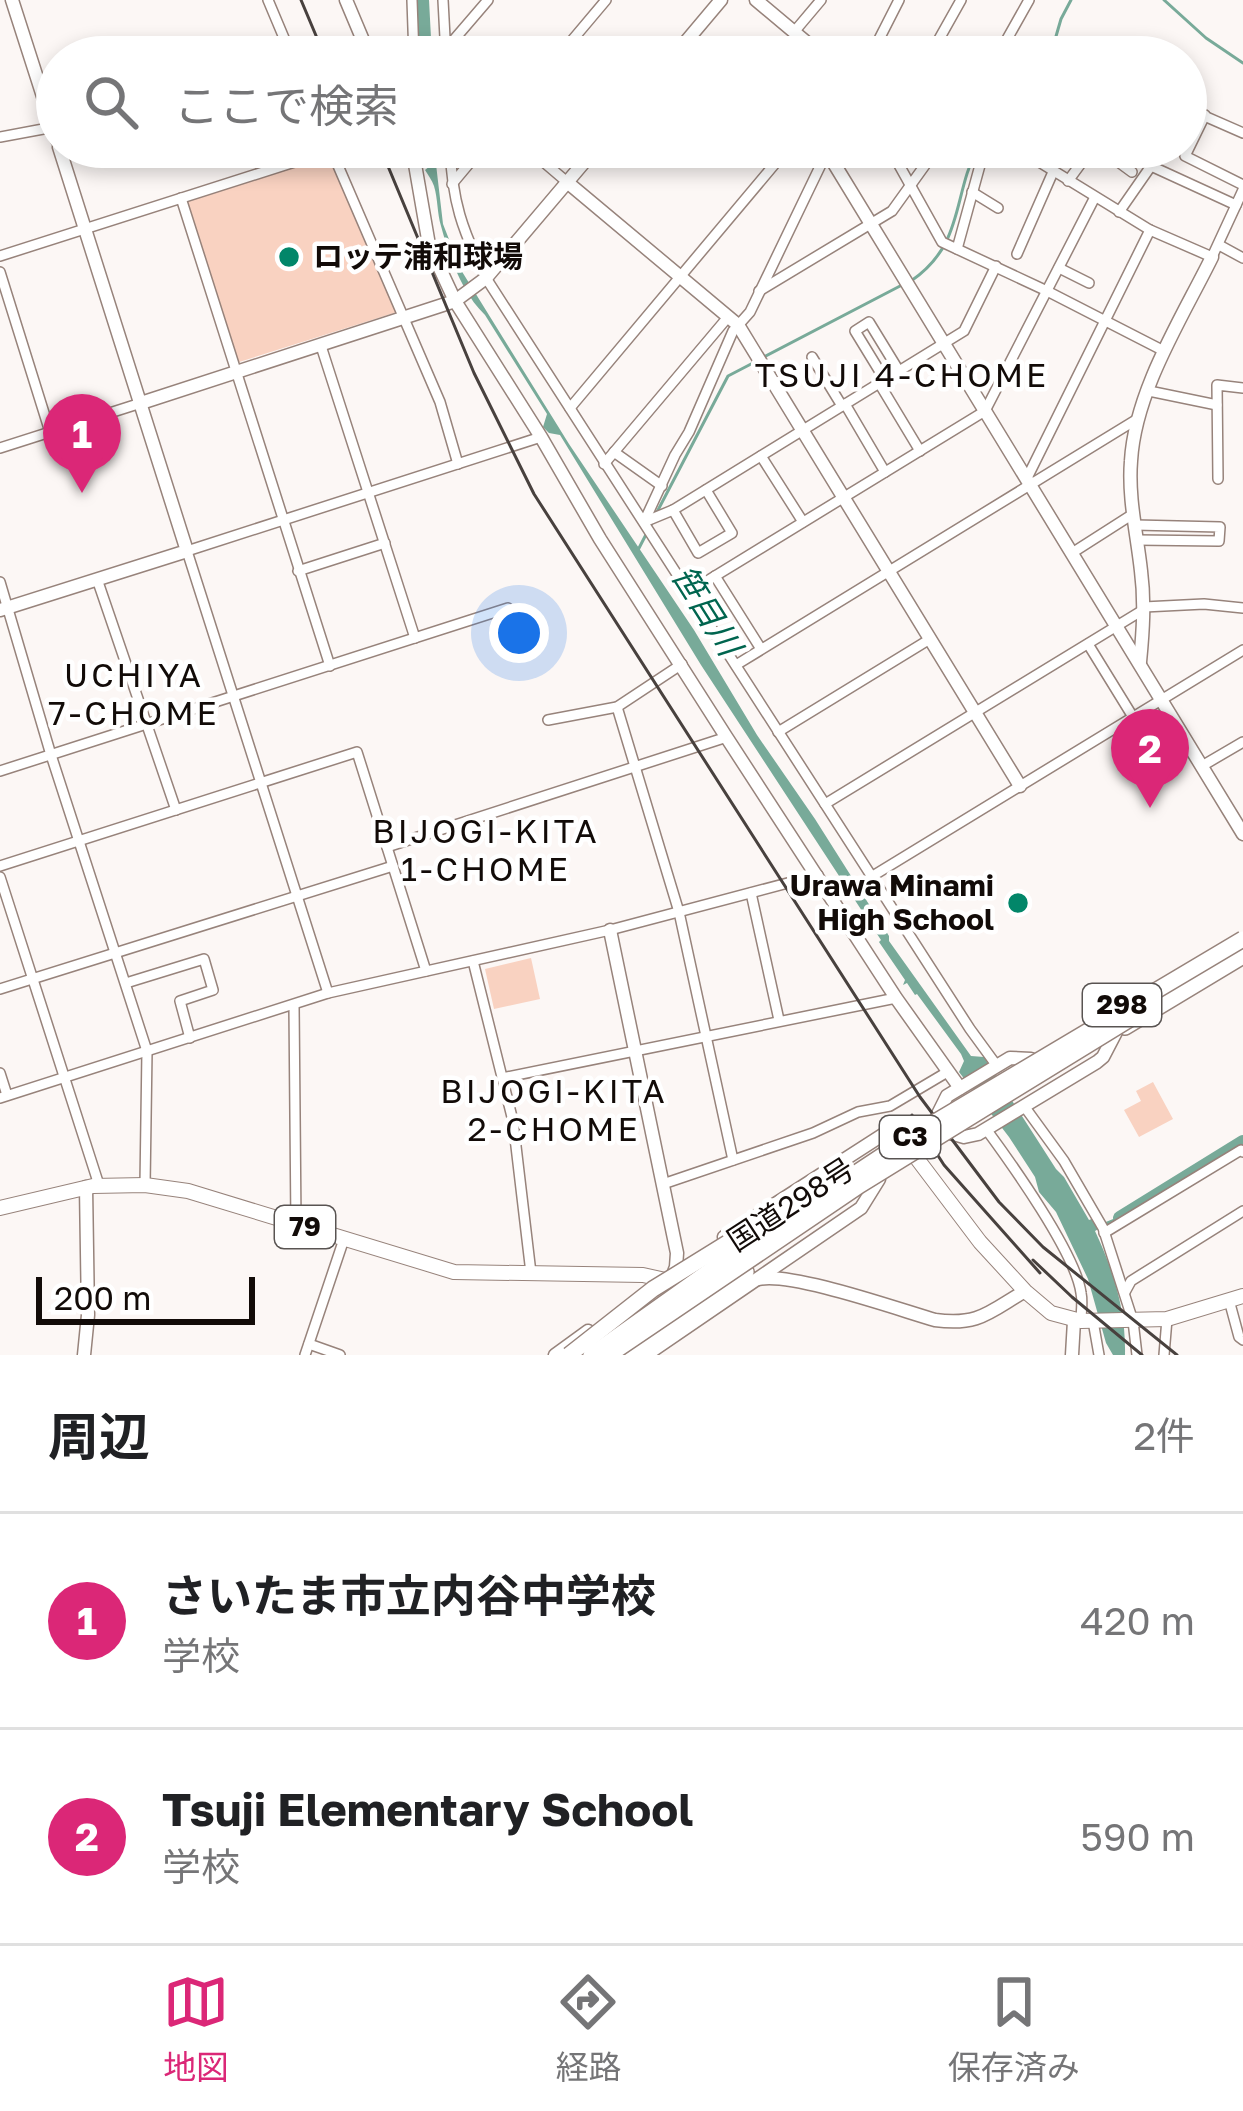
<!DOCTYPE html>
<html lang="ja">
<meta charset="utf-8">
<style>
:root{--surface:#fff;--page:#f2f2f2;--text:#202124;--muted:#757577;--line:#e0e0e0;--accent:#db2777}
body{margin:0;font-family:"Golos Text","Noto Sans JP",sans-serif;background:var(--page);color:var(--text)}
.scale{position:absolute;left:36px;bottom:30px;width:219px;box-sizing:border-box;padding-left:12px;border:6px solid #120b08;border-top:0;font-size:33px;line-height:42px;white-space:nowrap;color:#120b08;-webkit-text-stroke:9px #fff;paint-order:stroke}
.you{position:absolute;left:519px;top:633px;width:42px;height:42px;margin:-30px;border:9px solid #fff;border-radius:50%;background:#1a73e8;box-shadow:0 0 0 18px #1a73e833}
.badge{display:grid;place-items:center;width:78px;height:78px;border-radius:50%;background:var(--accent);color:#fff;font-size:39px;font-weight:700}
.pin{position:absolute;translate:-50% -99px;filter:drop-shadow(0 3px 6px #0008)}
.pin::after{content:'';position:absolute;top:63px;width:42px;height:36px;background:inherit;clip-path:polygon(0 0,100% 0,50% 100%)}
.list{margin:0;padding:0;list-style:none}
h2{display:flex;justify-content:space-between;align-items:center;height:156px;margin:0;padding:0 48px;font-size:51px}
h2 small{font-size:39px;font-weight:400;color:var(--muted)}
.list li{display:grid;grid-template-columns:78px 1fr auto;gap:36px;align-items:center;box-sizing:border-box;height:216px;padding:0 48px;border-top:3px solid var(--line)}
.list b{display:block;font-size:45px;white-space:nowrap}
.list p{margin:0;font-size:39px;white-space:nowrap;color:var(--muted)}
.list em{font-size:39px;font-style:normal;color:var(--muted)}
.icon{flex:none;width:66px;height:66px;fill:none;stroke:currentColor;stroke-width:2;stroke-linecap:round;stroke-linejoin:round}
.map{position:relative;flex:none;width:1243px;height:1355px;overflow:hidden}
.search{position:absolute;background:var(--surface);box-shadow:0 6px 18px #0003;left:36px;right:36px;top:36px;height:132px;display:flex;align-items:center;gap:30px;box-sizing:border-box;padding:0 42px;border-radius:66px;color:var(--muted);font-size:45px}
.sheet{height:588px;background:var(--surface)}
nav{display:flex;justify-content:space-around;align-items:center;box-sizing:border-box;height:168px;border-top:3px solid var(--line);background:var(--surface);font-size:33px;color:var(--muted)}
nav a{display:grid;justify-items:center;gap:6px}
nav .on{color:var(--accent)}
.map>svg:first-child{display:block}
.green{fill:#f9d2c1}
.water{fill:#78aa99}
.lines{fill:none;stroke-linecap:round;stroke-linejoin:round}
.stream{stroke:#78aa99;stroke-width:3}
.river{stroke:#78aa99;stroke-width:14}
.street-casing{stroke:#97837b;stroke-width:12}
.secondary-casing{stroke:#97837b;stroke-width:15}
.primary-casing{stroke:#97837b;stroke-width:16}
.highway-casing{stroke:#97837b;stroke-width:18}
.street{stroke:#fff;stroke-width:9}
.secondary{stroke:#fff;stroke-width:12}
.primary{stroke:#fff;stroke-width:14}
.highway{stroke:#fff;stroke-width:15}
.rail{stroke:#48413e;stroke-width:3}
.highway-bridge-casing{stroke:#97837b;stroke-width:18;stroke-linecap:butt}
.highway-bridge{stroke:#fff;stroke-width:15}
.poi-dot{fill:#028669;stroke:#fff;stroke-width:4.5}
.labels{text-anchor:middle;stroke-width:9;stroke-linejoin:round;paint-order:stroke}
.shield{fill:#fff;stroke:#595452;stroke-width:3}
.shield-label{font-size:27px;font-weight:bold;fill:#120b08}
.poi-label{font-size:30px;font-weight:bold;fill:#120b08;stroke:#fff;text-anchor:start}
.street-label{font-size:30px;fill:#120b08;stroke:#fff}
.neighbourhood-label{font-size:33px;letter-spacing:3px;fill:#120b08;stroke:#fff}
.water-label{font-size:33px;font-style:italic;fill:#00654f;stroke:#fff}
</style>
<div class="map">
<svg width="1243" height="1355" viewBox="0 0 1243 1355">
<rect width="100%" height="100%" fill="#fcf7f5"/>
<g class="green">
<path d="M331,154L397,312L236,363L186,202Z"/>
<path d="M531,958L540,999L494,1009L485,969Z"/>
<path d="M1153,1082L1173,1119L1139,1137L1124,1110L1141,1101L1136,1091Z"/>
</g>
<path class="water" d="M425,147H434L443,224L461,270L569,444L694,630L757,735L815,819L889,936V941L971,1056L984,1057L1056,1169L1064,1177L1089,1220L1094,1218L1100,1228L1095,1231C1114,1272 1126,1310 1125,1355H1113L1106,1343L1088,1279L1056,1212L1039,1192L1035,1177L1009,1137L959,1072L964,1061L961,1054L917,994L915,995L907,983L903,985L905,980L879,942L881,940L701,665L560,435L549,433L543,427L547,414L485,315C462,293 449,256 441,226C437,213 438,199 434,186C432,180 428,175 425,170L430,166L425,165Z"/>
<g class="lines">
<g class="stream">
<path d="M1164,0L1206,38L1243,63"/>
<path d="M1050,57L1061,19L1071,0"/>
<path d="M911,281C965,244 952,196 978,147"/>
<path d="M762,358L902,285"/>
<path d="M657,512L728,376L753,363"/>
<path d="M638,550L653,521"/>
<path d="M1105,1224L1120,1218"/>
</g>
<g class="river">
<path d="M422,0L425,57"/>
<path d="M1120,1218L1243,1142"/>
</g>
<defs>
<g id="street">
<path d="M268,0L292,57"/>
<path d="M412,0L414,57"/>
<path d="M443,0L446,57"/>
<path d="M794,32L821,0"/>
<path d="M446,49L488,0"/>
<path d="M558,57L606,0"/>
<path d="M870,57L899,0"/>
<path d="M929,57L961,0"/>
<path d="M997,57L1029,0"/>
<path d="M1186,108L1243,133"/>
<path d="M1205,115L1185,156L1243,185"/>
<path d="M0,137L54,127"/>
<path d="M330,147L440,402L458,464"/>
<path d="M450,147C452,201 462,230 486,278L970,1029L997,1066"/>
<path d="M526,147L567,182"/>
<path d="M889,147L942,242L1047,291L1164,351"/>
<path d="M1015,147L1150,230L1212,257L1243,190"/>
<path d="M1098,147L1132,172"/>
<path d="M1068,181L1093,147"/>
<path d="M452,184L483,147"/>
<path d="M972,192L998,208"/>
<path d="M181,198L330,666"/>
<path d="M1119,212L1151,166L1236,205"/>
<path d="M1219,245L1243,258"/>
<path d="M957,249L985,147"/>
<path d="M1017,254L1053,172"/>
<path d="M0,256L332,150"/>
<path d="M1059,268L1089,283"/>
<path d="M0,272L50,432"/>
<path d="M759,291L892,211L938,147"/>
<path d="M321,346L415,638"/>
<path d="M812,357L842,406"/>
<path d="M885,380L855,331L869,322L899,371"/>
<path d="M879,383L920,451"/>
<path d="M1149,391L1217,405"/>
<path d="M845,404L885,472"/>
<path d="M570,408L789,147"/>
<path d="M0,448L141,403"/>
<path d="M614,452L662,486"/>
<path d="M761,456L803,522"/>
<path d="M604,464L728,317"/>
<path d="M1027,478L1150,230"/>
<path d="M1218,479L1217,385L1243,388"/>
<path d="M673,510L698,553L732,533L706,490"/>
<path d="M644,522L673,510L964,331L996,266"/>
<path d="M644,522L675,455L689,432L733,331L750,312L827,152"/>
<path d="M1135,525L1220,527L1219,541L1137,540"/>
<path d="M1072,553L1133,514"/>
<path d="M298,571L385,543"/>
<path d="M715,576L761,649"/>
<path d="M97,579L176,810"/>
<path d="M0,582L51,755L147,1051L145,1185"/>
<path d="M689,592L985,411L1095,197"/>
<path d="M1144,607L1204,604L1243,608"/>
<path d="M1088,644L1133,717"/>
<path d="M736,665L1139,418"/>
<path d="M617,707L679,912L733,1160"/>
<path d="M548,720L617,707L682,664"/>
<path d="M778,732L930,639"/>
<path d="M1202,766L1243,742"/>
<path d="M0,771L508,608"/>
<path d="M825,804L1143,610"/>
<path d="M387,847L727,737"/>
<path d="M0,866L357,752L426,971"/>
<path d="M0,877L99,1185"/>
<path d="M871,877L1243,650"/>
<path d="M751,893L779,1020"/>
<path d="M473,961L513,1121L531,1273"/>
<path d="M126,983L204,959L213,990L180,1001L190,1038"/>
<path d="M0,989L393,866"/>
<path d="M328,993L187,551L541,437"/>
<path d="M294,1005L296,1224"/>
<path d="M0,1073L7,1095"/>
<path d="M502,1078L896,998"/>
<path d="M0,1098L328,993L610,930L818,875"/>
<path d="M1024,1106L1064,1161L1103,1228L1133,1321L1137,1355"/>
<path d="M986,1129C1011,1163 1076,1254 1081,1293C1083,1302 1081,1312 1081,1321"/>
<path d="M663,1184L813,1133L858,1112L890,1106L949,1071"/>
<path d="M1104,1233L1241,1150L1243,1152"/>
<path d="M1125,1292L1131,1281L1243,1211"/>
<path d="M1229,1300L1239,1337L1243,1340"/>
<path d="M1093,1321L1099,1355"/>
<path d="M309,1344L340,1355"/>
<path d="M305,1355L344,1239"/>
<path d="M1164,1355L1167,1319"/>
</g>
<g id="secondary">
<path d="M12,0L57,140"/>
<path d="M346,0L370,57"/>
<path d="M756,0L824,57"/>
<path d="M673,57L721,0"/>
<path d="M412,147L429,245L455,301L541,437L600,539L725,735L896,998L960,1088"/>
<path d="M827,152L1243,834"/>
<path d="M567,182L738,325L1020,786"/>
<path d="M141,403L455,301L486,278L597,147"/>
<path d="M0,610L187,551L59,147"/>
<path d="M1140,662C1143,631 1145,602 1141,571C1137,534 1128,498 1131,461C1135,391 1182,318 1212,257"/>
<path d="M610,930L677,1253L676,1267L671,1280"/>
<path d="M938,1114L947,1096L1010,1058L1031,1059"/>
<path d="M950,1133L964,1137L978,1134L1097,1062L1103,1057L1116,1032"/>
<path d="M724,1237L884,1134L893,1132L900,1137"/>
<path d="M759,1279C792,1272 897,1309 935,1320C979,1326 989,1312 1025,1291"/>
<path d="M84,1355L88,1315L86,1187"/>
<path d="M555,1355L588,1331"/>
<path d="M646,1355L861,1208L879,1179"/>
<path d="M1072,1355L1074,1321"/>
</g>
<g id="primary">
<path d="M909,1148L980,1242L1025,1291L1051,1313L1081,1321L1167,1319L1243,1296"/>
<path d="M0,1208L93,1186L145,1185L188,1191L454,1272L643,1275L674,1282"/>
</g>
<g id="highway">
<path d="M1125,1027L1243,956"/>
<path d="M631,1355L746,1272"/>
</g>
</defs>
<use href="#street" class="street-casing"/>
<use href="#secondary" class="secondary-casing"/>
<use href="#primary" class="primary-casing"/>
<use href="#highway" class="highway-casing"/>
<use href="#street" class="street"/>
<use href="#secondary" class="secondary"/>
<use href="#primary" class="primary"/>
<use href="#highway" class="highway"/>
<g class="rail">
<path d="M301,0L325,57"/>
<path d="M380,147L474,373L534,494L920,1097L999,1202L1043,1247L1177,1355"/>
<path d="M912,1115L944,1165L1040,1273"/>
<path d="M1033,1260L1072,1297L1142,1355"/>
</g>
<defs>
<g id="highway-bridge">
<path d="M569,1355L653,1289L784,1208"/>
<path d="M591,1355L732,1255L915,1134L1243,939"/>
<path d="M609,1355L860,1185L1133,1017"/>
</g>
</defs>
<use href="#highway-bridge" class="highway-bridge-casing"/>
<use href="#highway-bridge" class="highway-bridge"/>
</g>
<g class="poi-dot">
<circle cx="289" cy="257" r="12"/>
<circle cx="1018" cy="903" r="12"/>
</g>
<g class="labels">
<g class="shield">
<rect x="1083" y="984" width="78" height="42" rx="9"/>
<rect x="880" y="1116" width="60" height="42" rx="9"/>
<rect x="275" y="1206" width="60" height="42" rx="9"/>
</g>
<g class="shield-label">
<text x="1122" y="1014">298</text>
<text x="910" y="1146">C3</text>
<text x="305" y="1236">79</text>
</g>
<g class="poi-label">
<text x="313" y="267">ロッテ浦和球場</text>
<text x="994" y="896" text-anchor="end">Urawa Minami<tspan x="994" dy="34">High School</tspan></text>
</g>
<g class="street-label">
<text transform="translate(791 1205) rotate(-33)" y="10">国道298号</text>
</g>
<g class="neighbourhood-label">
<text x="902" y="387">TSUJI 4-CHOME</text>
<text x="134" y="687">UCHIYA<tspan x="134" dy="38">7-CHOME</tspan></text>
<text x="486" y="843">BIJOGI-KITA<tspan x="486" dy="38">1-CHOME</tspan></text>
<text x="554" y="1103">BIJOGI-KITA<tspan x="554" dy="38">2-CHOME</tspan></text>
</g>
<g class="water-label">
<text transform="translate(707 610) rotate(58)" y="12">笹目川</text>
</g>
</g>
</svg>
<div class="scale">200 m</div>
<div class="you"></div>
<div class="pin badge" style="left:82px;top:493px">1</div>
<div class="pin badge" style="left:1150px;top:808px">2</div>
<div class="search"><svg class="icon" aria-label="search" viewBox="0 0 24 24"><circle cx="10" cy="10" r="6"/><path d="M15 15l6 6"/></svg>ここで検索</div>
</div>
<section class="sheet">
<h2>周辺<small>2件</small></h2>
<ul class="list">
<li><span class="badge">1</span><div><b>さいたま市立内谷中学校</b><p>学校</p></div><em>420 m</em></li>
<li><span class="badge">2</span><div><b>Tsuji Elementary School</b><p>学校</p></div><em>590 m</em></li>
</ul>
</section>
<nav>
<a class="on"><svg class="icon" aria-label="map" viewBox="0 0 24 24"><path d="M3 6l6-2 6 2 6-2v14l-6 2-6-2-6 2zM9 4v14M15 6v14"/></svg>地図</a>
<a><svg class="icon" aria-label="directions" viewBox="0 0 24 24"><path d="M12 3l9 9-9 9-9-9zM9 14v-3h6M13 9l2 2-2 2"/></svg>経路</a>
<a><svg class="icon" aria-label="saved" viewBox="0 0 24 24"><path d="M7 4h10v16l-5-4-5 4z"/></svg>保存済み</a>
</nav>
